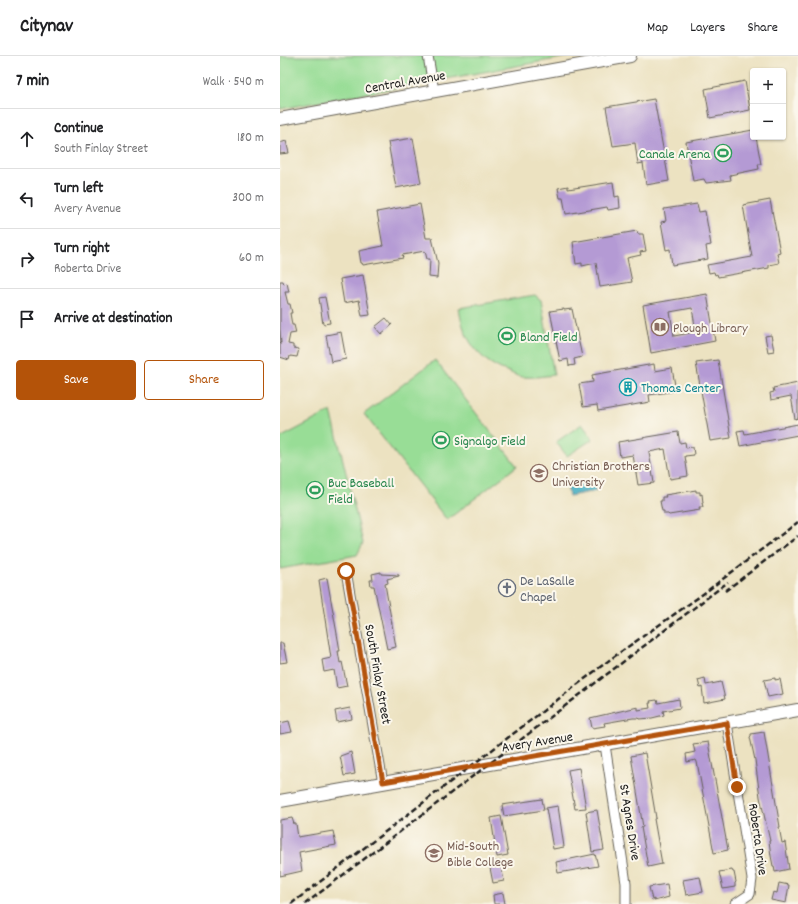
<!DOCTYPE html>
<meta charset="utf-8">
<style>
:root{--surface:#fff;--page:#f2f2f2;--text:#202124;--muted:#757577;--line:#e0e0e0;--accent:#b45309}
body{margin:0;font-family:Dekko,sans-serif;background:var(--page);color:var(--text)}
.controls{position:absolute;right:12px;top:12px;display:grid;overflow:hidden;border-radius:4px;box-shadow:0 1px 3px #0004}
.controls button{width:36px;height:36px;display:grid;place-items:center;padding:0;border:0;border-bottom:1px solid var(--line);background:var(--surface);color:var(--text);font:20px sans-serif}
.stop{position:absolute;width:12px;height:12px;margin:-9px;border:3px solid #b45309;border-radius:50%;background:#fff}
.stop.end{background:#b45309;border-color:#fff;box-shadow:0 1px 4px #0008}
.list{margin:0;padding:0;list-style:none}
h2{display:flex;justify-content:space-between;align-items:center;height:52px;margin:0;padding:0 16px;font-size:17px}
h2 small{font-size:13px;font-weight:400;color:var(--muted)}
.list li{display:grid;grid-template-columns:26px 1fr auto;gap:12px;align-items:center;box-sizing:border-box;height:60px;padding:0 16px;border-top:1px solid var(--line)}
.list b{display:block;font-size:15px;white-space:nowrap}
.list p{margin:0;font-size:13px;white-space:nowrap;color:var(--muted)}
.list em{font-size:13px;font-style:normal;color:var(--muted)}
.actions{display:flex;gap:8px;padding:12px 16px}
.actions a{flex:1;padding:9px 0;border:1px solid var(--accent);border-radius:4px;text-align:center;font-size:14px;color:var(--accent)}
.actions .main{background:var(--accent);color:#fff}
.icon{flex:none;width:22px;height:22px;fill:none;stroke:currentColor;stroke-width:2;stroke-linecap:round;stroke-linejoin:round}
.map{position:relative;flex:none;width:518px;height:848px;overflow:hidden}
header{display:flex;align-items:center;gap:24px;box-sizing:border-box;height:56px;padding:0 20px;background:var(--surface);border-bottom:1px solid var(--line)}
header strong{font-size:19px}
nav{display:flex;gap:22px;margin-inline-start:auto;font-size:14px}
main{display:flex}
aside{flex:1;background:var(--surface)}
.map>svg:first-child{display:block}
.green{fill:#98dd96;stroke:#5a7c59}
.water{fill:#43aec2;stroke:#30656f}
.building{fill:#b49ad4;fill-rule:evenodd}
.lines{fill:none;stroke-linecap:round;stroke-linejoin:round}
.street-casing{stroke:#656156;stroke-width:11}
.secondary-casing{stroke:#656156;stroke-width:14}
.street{stroke:#fff;stroke-width:9}
.secondary{stroke:#fff;stroke-width:12}
.rail{stroke:#1c1c1c;stroke-width:2.5;stroke-dasharray:6 3;stroke-linecap:butt}
.route{stroke:#b45309;stroke-width:5}
.labels{text-anchor:middle;stroke-width:4;stroke-linejoin:round;paint-order:stroke}
.street-label{font-size:14px;fill:#1c1c1c;stroke:#fbf7ec}
.leisure-label{font-size:14px;fill:#27864d;stroke:#fbf7ec;text-anchor:start}
.education-label{font-size:14px;fill:#785e54;stroke:#fbf7ec;text-anchor:start}
.culture-label{font-size:14px;fill:#0d838f;stroke:#fbf7ec;text-anchor:start}
.worship-label{font-size:14px;fill:#5b616d;stroke:#fbf7ec;text-anchor:start}
</style>
<header>
<strong>Citynav</strong>
<nav><a>Map</a><a>Layers</a><a>Share</a></nav>
</header>
<main>
<aside>
<h2>7 min<small>Walk · 540 m</small></h2>
<ul class="list">
<li><svg class="icon" aria-label="ahead" viewBox="0 0 24 24"><path d="M12 20V5M6 11l6-6 6 6"/></svg><div><b>Continue</b><p>South Finlay Street</p></div><em>180 m</em></li>
<li><svg class="icon" aria-label="left" viewBox="0 0 24 24"><path d="M17 20v-9H6M10 6l-5 5 5 5"/></svg><div><b>Turn left</b><p>Avery Avenue</p></div><em>300 m</em></li>
<li><svg class="icon" aria-label="right" viewBox="0 0 24 24"><path d="M7 20v-9h11M14 6l5 5-5 5"/></svg><div><b>Turn right</b><p>Roberta Drive</p></div><em>60 m</em></li>
<li><svg class="icon" aria-label="arrive" viewBox="0 0 24 24"><path d="M6 21V4h12l-3 4 3 4H6"/></svg><div><b>Arrive at destination</b></div></li>
</ul>
<div class="actions"><a class="main">Save</a><a>Share</a></div>
</aside>
<div class="map">
<svg width="518" height="848" viewBox="0 0 518 848">
<rect width="100%" height="100%" fill="#fbf7ec"/>
<filter id="ink" filterUnits="userSpaceOnUse"><feTurbulence type="fractalNoise" baseFrequency=".025" numOctaves="2"/><feDisplacementMap in="SourceGraphic" scale="8" xChannelSelector="R" yChannelSelector="G"/><feConvolveMatrix kernelMatrix="1 2 1 2 8 2 1 2 1" color-interpolation-filters="sRGB"/></filter>
<filter id="wash" filterUnits="userSpaceOnUse"><feTurbulence type="fractalNoise" baseFrequency=".012" numOctaves="4" result="noise"/><feDisplacementMap in="SourceGraphic" scale="16" xChannelSelector="R" yChannelSelector="G"/><feGaussianBlur stdDeviation="0.9" result="paint"/><feColorMatrix in="noise" values="0 0 0 0 0 0 0 0 0 0 0 0 0 0 0 0 0 1.4 0 .05"/><feComposite in="paint" operator="in"/></filter>
<g filter="url(#wash)">
<rect width="100%" height="100%" fill="#ece2c1"/>
<g class="green">
<path d="M0,0H292L0,53Z"/>
<path d="M255,239L261,244L274,319C264,320 254,322 243,321C239,321 233,318 229,316C199,306 183,283 179,252Z"/>
<path d="M155,304L237,410L167,464L84,358Z"/>
<path d="M51,355L83,487L77,499L0,513V382Z"/>
<path d="M302,368L313,383L287,400L276,386Z"/>
</g>
<path class="water" d="M314,424L316,435L289,440L287,429Z"/>
<g id="blocks">
<g class="building">
<path d="M465,25L470,54L430,62L425,33Z"/>
<path d="M374,43L389,125L366,129L363,107L358,108L355,87L333,90L326,51Z"/>
<path d="M473,74V81H476L481,108H478L479,113L450,119L451,124L426,127L424,123L413,125L406,86Z"/>
<path d="M133,82L141,127L116,132L108,86Z"/>
<path d="M6,85L9,97L0,98V87Z"/>
<path d="M333,126L335,141L339,140L340,152L328,154L327,151L286,158L283,142H280L278,132L288,130V133Z"/>
<path d="M490,144L500,196L497,197L499,207L489,209V212L438,221L437,218L435,219L434,216L429,217L427,209L472,201L463,149Z"/>
<path d="M140,148L146,182H152L158,207L157,222L149,221L150,203H147L145,195L122,199L123,202L83,209L82,207H81L79,195L103,190L97,156Z"/>
<path d="M417,148L419,156L425,155L431,189L426,190L428,203L392,209L390,193L386,194L381,166L386,165L384,153Z"/>
<path d="M357,175L358,178H363L366,195L360,196L361,199L347,202L352,226L320,231L316,207L302,210V207L296,208L293,186Z"/>
<path d="M83,219L90,259L82,260L79,244L64,247L60,223Z"/>
<path d="M0,225H3L4,228L7,227L9,236H5L8,248H10L12,257H10L12,269H14L16,277L10,278L8,288L13,289V292L19,293L17,301L10,300L9,304L0,301V286L1,287L0,274Z"/>
<path d="M427,238L435,285L371,297L363,249ZM412,252L416,276L394,280L390,256Z"/>
<path d="M45,241L50,267L43,268L39,242Z"/>
<path d="M284,253V254L292,253L302,301L294,303L295,309L289,310L288,303L280,305L270,255Z"/>
<path d="M106,262L112,269L101,278L95,271Z"/>
<path d="M61,276L66,303L51,306L46,279Z"/>
<path d="M491,279L494,295L488,296L485,280Z"/>
<path d="M438,304L451,382L430,385L416,307Z"/>
<path d="M374,308L375,315L392,312L396,335L369,339L370,346L318,355L317,349L303,351L299,328L313,326L312,319Z"/>
<path d="M518,327V362L515,363L511,340L491,344L490,337L494,336L493,332Z"/>
<path d="M518,368V379L460,390L457,375L464,374L465,378Z"/>
<path d="M398,376L400,387L405,386L406,392L413,391L414,399L405,400L408,420L390,423L385,393L369,396L374,427L358,429L353,399L340,401L338,386Z"/>
<path d="M416,434V436H420V439L422,438L423,447H422L423,451H419L420,454L389,459L388,458H384V455H382L380,445H382V441H386L385,439Z"/>
<path d="M101,516V518L119,519V520L107,523L108,527L105,528L116,591L107,593L94,530H91L90,524H93L92,518Z"/>
<path d="M47,522L59,589L60,595H58L60,607L62,606L67,630L57,632L54,614L44,616L42,604L51,602L39,524Z"/>
<path d="M0,587H3L7,606L0,607Z"/>
<path d="M425,622L426,629L441,626L445,643L424,647L422,631L420,632L418,624Z"/>
<path d="M495,622V624L500,623L503,638L488,641L484,624Z"/>
<path d="M399,643L400,652L383,655L384,659L372,662L360,663L357,662H353L324,667L325,670L312,672L310,662L358,651V654L370,652L369,647H371L370,645L377,644L378,647Z"/>
<path d="M70,652L72,663L57,666L55,655Z"/>
<path d="M9,665L12,676L0,678V667Z"/>
<path d="M484,676L500,771H499L502,787L505,786L509,813L495,816L494,810H493L491,800L489,785H490L480,741L475,704L470,681L471,680V678Z"/>
<path d="M428,686L448,794L434,797L417,706L416,704L407,706L406,698L415,696L413,688Z"/>
<path d="M71,696L75,718L64,720L60,700Z"/>
<path d="M365,697L376,762L374,763L382,808L368,811L361,771H363L351,700Z"/>
<path d="M299,712L306,752L295,753L288,714Z"/>
<path d="M262,743L264,754L224,760L222,749Z"/>
<path d="M278,750L284,791L273,793L266,752Z"/>
<path d="M317,754L324,794L312,796L306,756Z"/>
<path d="M221,760L228,799L217,801L211,762Z"/>
<path d="M12,762L14,768H16L18,781L53,775L56,789L19,796L22,815L0,820V764Z"/>
<path d="M315,798L318,810L278,817L276,806Z"/>
<path d="M220,805L224,825L213,827L209,807Z"/>
<path d="M452,814L453,816H454L456,826L455,827V831L443,833L439,816Z"/>
<path d="M420,821L423,836L406,839L403,824Z"/>
<path d="M499,827L509,829L506,847L491,844L493,836L497,837Z"/>
<path d="M387,828L389,841L374,845V843L372,844L369,831Z"/>
<path d="M223,837L225,848H214L213,839Z"/>
</g>
</g>
</g>
<g filter="url(#ink)">
<use href="#blocks" fill-opacity="0" stroke="#656156" stroke-width="1"/>
<g class="lines">
<defs>
<g id="street">
<path d="M148,0L154,35"/>
<path d="M66,515L103,727"/>
<path d="M447,667L472,823L470,838L455,848"/>
<path d="M325,689L346,827V848"/>
</g>
<g id="secondary">
<path d="M0,63L350,0"/>
<path d="M0,745L518,654"/>
</g>
</defs>
<use href="#street" class="street-casing"/>
<use href="#secondary" class="secondary-casing"/>
<use href="#street" class="street"/>
<use href="#secondary" class="secondary"/>
<g class="rail">
<path d="M445,535L518,480"/>
<path d="M11,848L332,602L419,541L518,466"/>
<path d="M25,848L448,526"/>
</g>
</g>
</g>
<g class="lines" filter="url(#ink)">
<path class="route" d="M66,515L103,726L447,667L457,731"/>
</g>
<defs>
<symbol id="stadium-ring" viewBox="-11 -11 22 22"><circle r="9.5" fill="#fbf7ec" stroke="#2e9e5b" stroke-width="1.5"/><path d="M0-5a6.5 5 0 1 0 0 10a6.5 5 0 1 0 0-10ZM-3.5-1.8h7v3.6h-7Z" fill="#2e9e5b"/></symbol>
<symbol id="library-ring" viewBox="-11 -11 22 22"><circle r="9.5" fill="#fbf7ec" stroke="#8d6e63" stroke-width="1.5"/><path d="M-6-4Q-3-5.5-.7-3.5V5Q-3 3-6 4ZM6-4Q3-5.5 .7-3.5V5Q3 3 6 4Z" fill="#8d6e63"/></symbol>
<symbol id="building-ring" viewBox="-11 -11 22 22"><circle r="9.5" fill="#fbf7ec" stroke="#0f9aa8" stroke-width="1.5"/><path d="M-4-6H4V6H1V3H-1V6H-4ZM-2.5-4.3h1.7v1.8h-1.7ZM.8-4.3h1.7v1.8H.8ZM-2.5-1h1.7V.8h-1.7ZM.8-1h1.7V.8H.8Z" fill="#0f9aa8"/></symbol>
<symbol id="university-ring" viewBox="-11 -11 22 22"><circle r="9.5" fill="#fbf7ec" stroke="#8d6e63" stroke-width="1.5"/><path d="M0-5L7-2L0 1L-7-2ZM-4 1L0 2.5L4 1V4Q0 6-4 4Z" fill="#8d6e63"/></symbol>
<symbol id="church-ring" viewBox="-11 -11 22 22"><circle r="9.5" fill="#fbf7ec" stroke="#6b7280" stroke-width="1.5"/><path d="M-1.2-6h2.4v3.5h3.3v2.4h-3.3V6h-2.4V-.1h-3.3v-2.4h3.3Z" fill="#6b7280"/></symbol>
</defs>
<g fill-rule="evenodd">
<use href="#stadium-ring" x="433" y="87" width="20" height="20"/>
<use href="#library-ring" x="370" y="261" width="20" height="20"/>
<use href="#stadium-ring" x="217" y="270" width="20" height="20"/>
<use href="#building-ring" x="338" y="321" width="20" height="20"/>
<use href="#stadium-ring" x="151" y="374" width="20" height="20"/>
<use href="#university-ring" x="249" y="407" width="20" height="20"/>
<use href="#stadium-ring" x="25" y="424" width="20" height="20"/>
<use href="#church-ring" x="217" y="522" width="20" height="20"/>
<use href="#university-ring" x="144" y="787" width="20" height="20"/>
</g>
<g class="labels">
<g class="street-label">
<text transform="translate(125 25) rotate(-10)" y="5">Central Avenue</text>
<text transform="translate(99 618) rotate(80)" y="5">South Finlay Street</text>
<text transform="translate(257 685) rotate(-9)" y="5">Avery Avenue</text>
<text transform="translate(351 766) rotate(81)" y="5">St Agnes Drive</text>
<text transform="translate(479 783) rotate(82)" y="5">Roberta Drive</text>
</g>
<g class="leisure-label">
<text x="430" y="102" text-anchor="end">Canale Arena</text>
<text x="240" y="285">Bland Field</text>
<text x="174" y="389">Signalgo Field</text>
<text x="48" y="431">Buc Baseball<tspan x="48" dy="16">Field</tspan></text>
</g>
<g class="education-label">
<text x="393" y="276">Plough Library</text>
<text x="272" y="414">Christian Brothers<tspan x="272" dy="16">University</tspan></text>
<text x="167" y="794">Mid-South<tspan x="167" dy="16">Bible College</tspan></text>
</g>
<g class="culture-label">
<text x="361" y="336">Thomas Center</text>
</g>
<g class="worship-label">
<text x="240" y="529">De LaSalle<tspan x="240" dy="16">Chapel</tspan></text>
</g>
</g>
</svg>
<div class="controls">
<button>+</button>
<button>−</button>
</div>
<div class="stop" style="left:66px;top:515px"></div>
<div class="stop end" style="left:457px;top:731px"></div>
</div>
</main>
